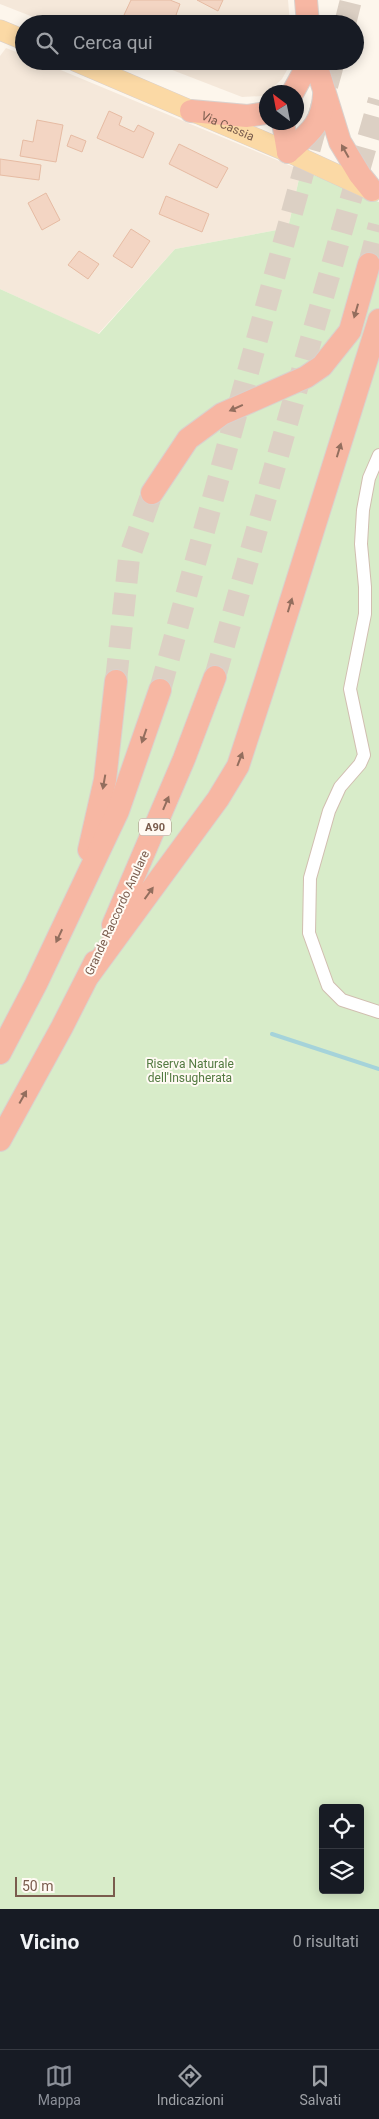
<!DOCTYPE html>
<html lang="it">
<style>
:root{--surface:#171b24;--page:#242831;--text:#f1f3f6;--muted:#9ea1a6;--line:#363941;--accent:#8c9099}
body{margin:0;font-family:Roboto,sans-serif;background:var(--page);color:var(--text)}
.controls{position:absolute;right:15px;bottom:15px;display:grid;overflow:hidden;border-radius:5px;box-shadow:0 2px 12px #0003}
.controls button{width:45px;height:45px;display:grid;place-items:center;padding:0;border:0;border-bottom:1px solid var(--line);background:var(--surface);color:var(--text);font:25px sans-serif}
.compass{position:absolute;left:259px;top:85px;width:45px;height:45px;border-radius:50%;background:var(--surface);box-shadow:0 2px 12px #0003;rotate:328deg}
.scale{position:absolute;left:15px;bottom:12px;width:100px;box-sizing:border-box;padding-left:5px;border:2px solid #7a5c4d;border-top:0;font-size:14px;line-height:18px;white-space:nowrap;color:#7a5c4d;-webkit-text-stroke:4px #fffaf3;paint-order:stroke}
.list{margin:0;padding:0;list-style:none}
h2{display:flex;justify-content:space-between;align-items:center;height:65px;margin:0;padding:0 20px;font-size:21px}
h2 small{font-size:16px;font-weight:400;color:var(--muted)}
.icon{flex:none;width:28px;height:28px;fill:none;stroke:currentColor;stroke-width:2;stroke-linecap:round;stroke-linejoin:round}
.map{position:relative;flex:none;width:379px;height:1909px;overflow:hidden}
.search{position:absolute;background:var(--surface);box-shadow:0 2px 12px #0003;left:15px;right:15px;top:15px;height:55px;display:flex;align-items:center;gap:12px;box-sizing:border-box;padding:0 18px;border-radius:28px;color:var(--muted);font-size:19px}
.sheet{height:140px;background:var(--surface)}
nav{display:flex;justify-content:space-around;align-items:center;box-sizing:border-box;height:70px;border-top:1px solid var(--line);background:var(--surface);font-size:14px;color:var(--muted)}
nav a{display:grid;justify-items:center;gap:2px}
nav .on{color:var(--accent)}
.map>svg:first-child{display:block}
.residential{fill:#f5e8da}
.green{fill:#d8ecc9;fill-rule:evenodd}
.lines{fill:none;stroke-linecap:round;stroke-linejoin:round}
.stream{stroke:#a5d3da;stroke-width:4}
.building{fill:#f3d5c3;stroke:#e6bba3}
.highway-tunnel{stroke:#dcd0c4;stroke-width:22;stroke-dasharray:22 11;stroke-linecap:butt}
.street-casing{stroke:#d1beb0;stroke-width:14}
.primary-casing{stroke:#dad1cd;stroke-width:21}
.highway-casing{stroke:#dad1cd;stroke-width:24}
.street{stroke:#fff;stroke-width:12}
.primary{stroke:#fbd9a5;stroke-width:20}
.highway{stroke:#f7b7a3;stroke-width:22}
.oneway{fill:#936e5e}
.labels{text-anchor:middle;stroke-width:4;stroke-linejoin:round;paint-order:stroke}
.shield{fill:#fffaf3;stroke:#a28b7f;stroke-width:1}
.shield-label{font-size:11px;font-weight:bold;fill:#7a5c4d}
.street-label{font-size:12px;fill:#7a5c4d;stroke:#fffaf3}
.park-label{font-size:12px;fill:#537a41;stroke:#fffaf3}
</style>
<div class="map">
<svg width="379" height="1909" viewBox="0 0 379 1909">
<rect width="100%" height="100%" fill="#fdf6ec"/>
<g class="residential">
<path d="M0,0H288L290,24H51L0,4Z"/>
<path d="M6,48L24,55V61H39L301,170L288,228L175,249L98,334L0,289V56Z"/>
<path d="M149,61H292L282,79L264,96L242,97Z"/>
</g>
<path class="green" d="M301,170L379,202V1909H0V289L99,334L175,249L288,228ZM323,1808H360V1890H323Z"/>
<g class="lines">
<path class="stream" d="M272,1034L379,1069"/>
</g>
<g class="building">
<path d="M131,0H170L180,4L176,15L196,24H144L124,15Z"/>
<path d="M197,0H223L218,11Z"/>
<path d="M109,111L122,117L119,125L134,132L138,125L154,133L143,158L97,138Z"/>
<path d="M37,120L63,125L56,162L20,156L23,140L33,142Z"/>
<path d="M71,135L86,141L82,152L67,146Z"/>
<path d="M179,144L228,168L217,188L169,164Z"/>
<path d="M0,159L41,165L39,180L0,175Z"/>
<path d="M46,193L60,220L42,230L28,203Z"/>
<path d="M166,196L209,214L202,232L159,214Z"/>
<path d="M131,229L150,241L132,268L113,256Z"/>
<path d="M79,251L99,264L88,279L68,265Z"/>
</g>
<g class="lines">
<g class="highway-tunnel">
<path d="M345,24L351,0"/>
<path d="M369,264L379,225"/>
<path d="M215,677L379,100"/>
<path d="M116,681L129,558L152,493"/>
<path d="M160,690L334,61"/>
</g>
<defs>
<path id="street" d="M379,455L369,478L363,510L361,544L365,587V614L350,689L364,755L360,764L340,787L329,811L310,878L309,933L328,986L342,1000L379,1012"/>
<g id="primary">
<path d="M0,30L24,40"/>
<path id="s1" d="M75,61L288,152L373,191"/>
</g>
<g id="highway">
<path d="M306,0L308,24"/>
<path d="M315,61L340,142L360,175L372,190"/>
<path d="M293,92L305,70L308,61"/>
<path d="M191,111L247,116L266,113"/>
<path d="M283,122L288,152"/>
<path d="M288,152C308,134 323,124 324,95"/>
<path d="M152,493L188,439L222,414L306,377L322,366L350,331L369,264"/>
<path d="M89,850L105,780L116,681"/>
<path d="M113,925L184,759L215,677"/>
<path d="M89,975L218,799L238,766L266,680L379,320"/>
<path d="M0,1053L36,984L118,811L160,690"/>
<path d="M0,1140L62,1027L95,962"/>
</g>
</defs>
<use href="#street" class="street-casing"/>
<use href="#primary" class="primary-casing"/>
<use href="#highway" class="highway-casing"/>
<use href="#street" class="street"/>
<use href="#primary" class="primary"/>
<use href="#highway" class="highway"/>
</g>
<defs><path id="oneway-solid" d="M-6-.8H1V-3.2L6.5 0L1 3.2V.8H-6Z" transform="scale(1.25)"/></defs>
<g class="oneway">
<use href="#oneway-solid" transform="translate(345 151) rotate(-119)"/>
<use href="#oneway-solid" transform="translate(356 311) rotate(106)"/>
<use href="#oneway-solid" transform="translate(236 408) rotate(156)"/>
<use href="#oneway-solid" transform="translate(339 450) rotate(-73)"/>
<use href="#oneway-solid" transform="translate(290 605) rotate(-73)"/>
<use href="#oneway-solid" transform="translate(144 736) rotate(109)"/>
<use href="#oneway-solid" transform="translate(240 759) rotate(-69)"/>
<use href="#oneway-solid" transform="translate(104 782) rotate(100)"/>
<use href="#oneway-solid" transform="translate(166 803) rotate(-67)"/>
<use href="#oneway-solid" transform="translate(149 893) rotate(-54)"/>
<use href="#oneway-solid" transform="translate(59 936) rotate(115)"/>
<use href="#oneway-solid" transform="translate(23 1097) rotate(-61)"/>
</g>
<g class="labels">
<rect class="shield" x="139" y="818.5" width="32" height="17" rx="4"/>
<g class="shield-label">
<text x="155" y="831">A90</text>
</g>
<g class="street-label">
<text dy="4" stroke="none"><textPath href="#s1" startOffset="166">Via Cassia</textPath></text>
<text transform="translate(117 913) rotate(-65)" y="4">Grande Raccordo Anulare</text>
</g>
<g class="park-label">
<text x="190" y="1068">Riserva Naturale<tspan x="190" dy="14">dell'Insugherata</tspan></text>
</g>
</g>
</svg>
<div class="controls">
<button><svg class="icon" aria-label="locate" viewBox="0 0 24 24"><circle cx="12" cy="12" r="6"/><path d="M12 2v4M12 18v4M2 12h4M18 12h4"/></svg></button>
<button><svg class="icon" aria-label="layers" viewBox="0 0 24 24"><path d="M12 4l9 5-9 5-9-5zM3 14l9 5 9-5"/></svg></button>
</div>
<svg class="compass" viewBox="-18 -18 36 36"><path d="M0-13l5 13h-10z" fill="#e53935"/><path d="M0 13l5-13h-10z" fill="#9ea1a6"/></svg>
<div class="scale">50 m</div>
<div class="search"><svg class="icon" aria-label="search" viewBox="0 0 24 24"><circle cx="10" cy="10" r="6"/><path d="M15 15l6 6"/></svg>Cerca qui</div>
</div>
<section class="sheet">
<h2>Vicino<small>0 risultati</small></h2>
<ul class="list">
</ul>
</section>
<nav>
<a class="on"><svg class="icon" aria-label="map" viewBox="0 0 24 24"><path d="M3 6l6-2 6 2 6-2v14l-6 2-6-2-6 2zM9 4v14M15 6v14"/></svg>Mappa</a>
<a><svg class="icon" aria-label="directions" viewBox="0 0 24 24"><path d="M12 3l9 9-9 9-9-9zM9 14v-3h6M13 9l2 2-2 2"/></svg>Indicazioni</a>
<a><svg class="icon" aria-label="saved" viewBox="0 0 24 24"><path d="M7 4h10v16l-5-4-5 4z"/></svg>Salvati</a>
</nav>
